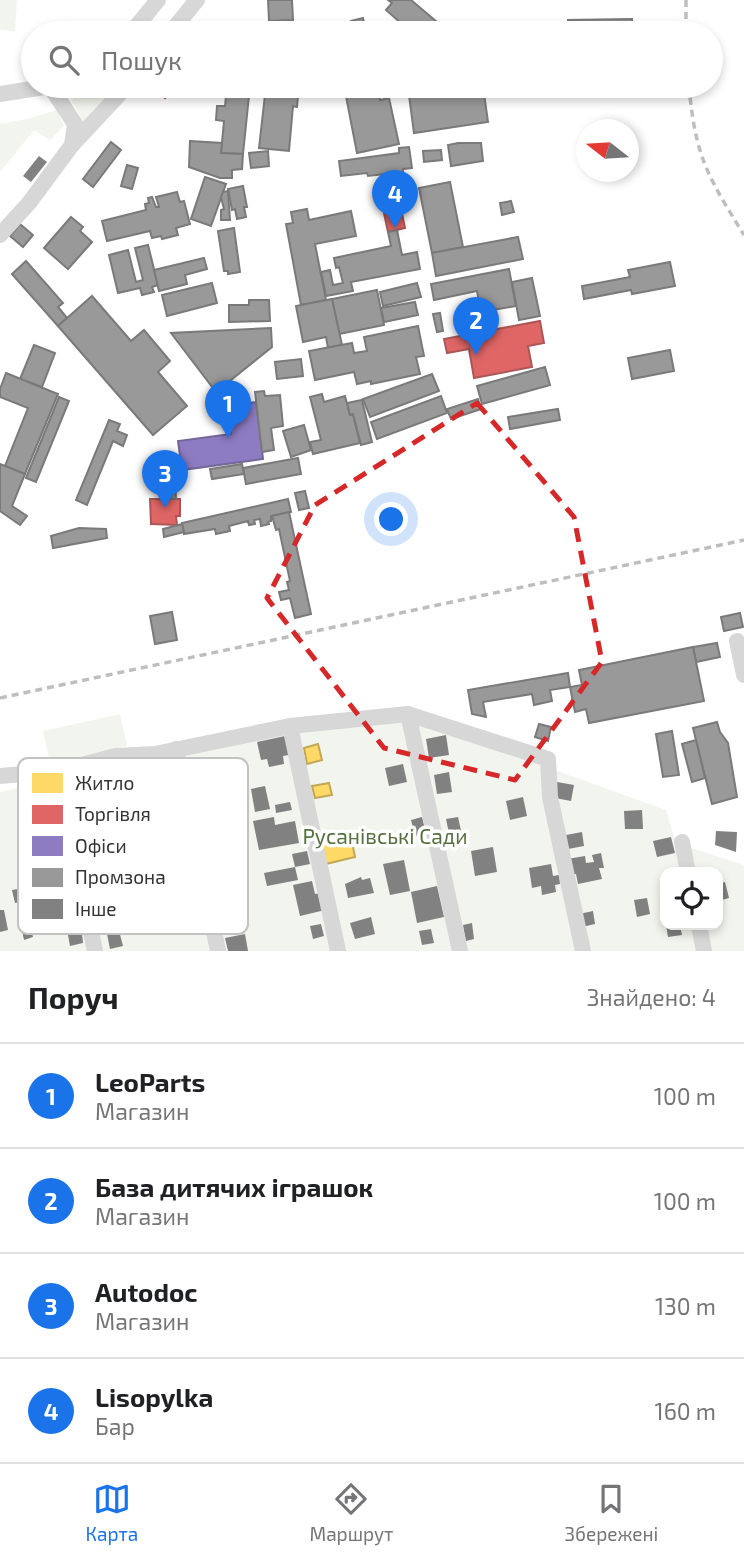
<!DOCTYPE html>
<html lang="uk">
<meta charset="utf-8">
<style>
:root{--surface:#fff;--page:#f2f2f2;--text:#202124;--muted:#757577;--line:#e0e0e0;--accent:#1a73e8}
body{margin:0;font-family:"Exo 2",sans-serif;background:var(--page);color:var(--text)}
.controls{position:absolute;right:21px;bottom:21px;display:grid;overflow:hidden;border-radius:14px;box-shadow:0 4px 10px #0003}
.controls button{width:63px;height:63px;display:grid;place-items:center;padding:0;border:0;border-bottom:2px solid var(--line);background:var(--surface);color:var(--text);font:35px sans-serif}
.compass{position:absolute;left:576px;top:119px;width:63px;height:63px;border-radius:50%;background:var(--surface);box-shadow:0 4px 10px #0003;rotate:287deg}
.you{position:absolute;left:392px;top:520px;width:24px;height:24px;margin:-18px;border:5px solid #fff;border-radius:50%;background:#1a73e8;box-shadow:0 0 0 10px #1a73e833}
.badge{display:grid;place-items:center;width:46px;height:46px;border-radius:50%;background:var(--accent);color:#fff;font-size:23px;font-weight:700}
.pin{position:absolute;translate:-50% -58px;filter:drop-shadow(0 2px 4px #0008)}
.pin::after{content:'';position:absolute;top:37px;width:24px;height:21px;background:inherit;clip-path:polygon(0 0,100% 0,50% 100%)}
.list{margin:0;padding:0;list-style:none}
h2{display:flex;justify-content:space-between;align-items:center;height:91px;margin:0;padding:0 28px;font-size:30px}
h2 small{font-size:23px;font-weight:400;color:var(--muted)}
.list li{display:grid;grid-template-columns:46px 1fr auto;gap:21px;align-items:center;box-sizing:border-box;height:105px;padding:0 28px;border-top:2px solid var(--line)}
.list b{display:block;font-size:26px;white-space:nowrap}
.list p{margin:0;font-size:23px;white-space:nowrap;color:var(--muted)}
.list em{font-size:23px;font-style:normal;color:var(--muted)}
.icon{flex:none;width:38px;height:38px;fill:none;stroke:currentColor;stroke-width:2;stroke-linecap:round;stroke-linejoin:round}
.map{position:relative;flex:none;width:744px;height:951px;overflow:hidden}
.search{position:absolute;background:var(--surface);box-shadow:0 4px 10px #0003;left:21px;right:21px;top:21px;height:77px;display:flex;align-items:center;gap:18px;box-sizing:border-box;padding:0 24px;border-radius:38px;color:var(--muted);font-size:26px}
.sheet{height:511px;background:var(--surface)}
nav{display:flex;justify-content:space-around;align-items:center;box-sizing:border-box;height:98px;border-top:2px solid var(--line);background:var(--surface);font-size:19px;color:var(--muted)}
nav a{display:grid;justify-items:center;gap:4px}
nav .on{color:var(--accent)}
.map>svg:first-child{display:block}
.green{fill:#f1f5ed;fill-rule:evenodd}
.homes{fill:#ffd966;stroke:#c2a757;stroke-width:2}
.shops{fill:#e06666;stroke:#ac5757;stroke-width:2}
.offices{fill:#8e7cc3;stroke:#736698;stroke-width:2}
.industry{fill:#999;stroke:#7a7a7a;stroke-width:2}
.building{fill:#818181}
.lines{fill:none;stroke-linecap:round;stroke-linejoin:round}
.minor{stroke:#d7d7d7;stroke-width:16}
.rail{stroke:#bebebe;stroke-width:3.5;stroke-dasharray:7 5;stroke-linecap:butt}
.marked{fill:none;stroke:#d62828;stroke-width:5;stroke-dasharray:14 9;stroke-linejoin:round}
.labels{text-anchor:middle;stroke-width:7;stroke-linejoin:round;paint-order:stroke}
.park-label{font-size:21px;fill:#56703f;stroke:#fff}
.key{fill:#fff;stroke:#c2c2c2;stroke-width:2}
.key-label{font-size:19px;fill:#333}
</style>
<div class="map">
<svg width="744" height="951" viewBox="0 0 744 951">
<rect width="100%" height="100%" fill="#fff"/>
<g class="green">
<path d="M0,0H17L15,31L0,30Z"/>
<path d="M103,86H115L83,121L71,100Z"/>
<path d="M57,110L64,126L50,140L34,130L0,172V124L31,118Z"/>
<path d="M120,714L127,746L50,763L43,731Z"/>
<path d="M401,721L424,723L666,810L676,843L744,865V951H0V792L114,765L178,756L292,733ZM665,872H718V925H665Z"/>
</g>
<g class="homes">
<path d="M318,744L322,760L307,764L304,748Z"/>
<path d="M329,783L332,795L315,798L312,786Z"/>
<path d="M351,837L355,857L326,864L321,843Z"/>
</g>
<g class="shops">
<path d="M155,86H173L165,98L153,89Z"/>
<path d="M401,209L405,228L388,232L384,213Z"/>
<path d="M540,321L544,343L528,346L532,367L474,378L469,349L447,353L444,339Z"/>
<path d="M150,499H180V516H176L177,525L151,524Z"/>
</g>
<path class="offices" d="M256,402L263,459L182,470L178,441L231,434L227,406Z"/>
<g class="industry">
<path d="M268,0H292L293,20L269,21Z"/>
<path d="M388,0H411L450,33H412L386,10L392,3Z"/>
<path d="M363,18L366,33H354L351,21Z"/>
<path d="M632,19V33H568V20Z"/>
<path d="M255,25L296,30V33H254Z"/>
<path d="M227,86H250L243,154L221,153L224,121L216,120L217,106H225Z"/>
<path d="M266,86H290V95L298,96L297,107L293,106L289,151L259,148Z"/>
<path d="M344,86H377L380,100L389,98L399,144L357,153Z"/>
<path d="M427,86H483L488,122L414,133L408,88Z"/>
<path d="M190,141L222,143L221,153L243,154L242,169L232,170V178H220L189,167Z"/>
<path d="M111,142L121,150L93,187L83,179Z"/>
<path d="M458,143H481L483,161L451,166L448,145Z"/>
<path d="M409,147L412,168L403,169V172L368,176L367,173L341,176L339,161L399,153V148Z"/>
<path d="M441,150L442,160L424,162L423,151Z"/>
<path d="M268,151L269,166L251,168L249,153Z"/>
<path d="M127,165L138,168L132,189L121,186Z"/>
<path d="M205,177L226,184L211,226L191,219Z"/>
<path d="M450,182L463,247L432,253L419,188Z"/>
<path d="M243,186L247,207H244L246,217L237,219L235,209L232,210L228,189Z"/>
<path d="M228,191L230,220H221V210L224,209L221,197L223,192Z"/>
<path d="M177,192L180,202L184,201L190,224L176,228L178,235L162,239L161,236L152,238L150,231L107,241L102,221L146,210L145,204L149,203L148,198L152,197L156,207H159L156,197Z"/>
<path d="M511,201L514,212L502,215L500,203Z"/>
<path d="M307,209L309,220L351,211L356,236L315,244L326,300L301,305L286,224L293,223L291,212Z"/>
<path d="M71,217L83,227L80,231L92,242L68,269L44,248Z"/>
<path d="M20,224L33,235L23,247L10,236Z"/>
<path d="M234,228L240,272L228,274V271H224L218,231Z"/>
<path d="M397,230L402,255L417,252L420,269L351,282L353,291L326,296L321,272L330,270L333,285L343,283L339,267L336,268L334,258L391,246L388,232Z"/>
<path d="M518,237L523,259L436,276L432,253Z"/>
<path d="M148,245L158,285L152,287L154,292L142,295L140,288L118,293L109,255L128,250L136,282L143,280L135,248Z"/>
<path d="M204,258L207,269L185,275L187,284L159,291L154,270Z"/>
<path d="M26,261L63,303L58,307L67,318L58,326L12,274Z"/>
<path d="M670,262L675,286L632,294L631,290L584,299L582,286L630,277L628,270Z"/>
<path d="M509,269L516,306L481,312L477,291L434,300L431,284Z"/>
<path d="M532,278L540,316L519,320L512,282Z"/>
<path d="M212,283L217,303L167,316L162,295Z"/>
<path d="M417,283L421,297L383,306L380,292Z"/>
<path d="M377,290L384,325L339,334L332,299Z"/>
<path d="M92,296L131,341L144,330L170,361L158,372L187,406L153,435L58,326Z"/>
<path d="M332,299L342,345L328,348L326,337L303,342L296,306Z"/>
<path d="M249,300H269L270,321L229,322V305H249Z"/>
<path d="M415,302L418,315L384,322L381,308Z"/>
<path d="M440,313L443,331L437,332L433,314Z"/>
<path d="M418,326L424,356L416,357L420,374L371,384V381L357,384L354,372L315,380L309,351L352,343L354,353L367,351L364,337Z"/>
<path d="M271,328L272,347L216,392L171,333Z"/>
<path d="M34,345L55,353L42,387L20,379Z"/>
<path d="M670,350L674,371L632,379L628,358Z"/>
<path d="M301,359L303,376L277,379L275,362Z"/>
<path d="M545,367L550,385L482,404L477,386Z"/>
<path d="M6,373L58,394L25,474L5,466L28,408L0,397V389Z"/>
<path d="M432,374L439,391L370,417L363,399Z"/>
<path d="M264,391L265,396L280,395L283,426L271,428L274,450L262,452L255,392Z"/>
<path d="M322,394L324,402L345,396L350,415L353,414L360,443L313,454L310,442L321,440L310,397Z"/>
<path d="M441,396L447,413L377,439L371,422Z"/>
<path d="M59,397L69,401L36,482L26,478Z"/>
<path d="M478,399L481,409L451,419L447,409Z"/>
<path d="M362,400L372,442L361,445L353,414L350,415L347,403Z"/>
<path d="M558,409L560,420L510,429L508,417Z"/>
<path d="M109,420L120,424L117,431L127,435L123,446L113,441L87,505L76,500Z"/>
<path d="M304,425L311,450L291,457L283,431Z"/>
<path d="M298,458L301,474L246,484L243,468Z"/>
<path d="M0,464L25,474L12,506L27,516L20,525L0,511Z"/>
<path d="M242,464L244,474L212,479L210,469Z"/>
<path d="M169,467V478L157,479V468Z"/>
<path d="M164,478H175L176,499H165Z"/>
<path d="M305,491L309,508L299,510L295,493Z"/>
<path d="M288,499L291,512L271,516V521L268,522L269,524L261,526L260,519L254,520L255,524L249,525L248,521L229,526L230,531L216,534L215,529L184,534L182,523Z"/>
<path d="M289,512L311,614L295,618L290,598L281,600L279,592L289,590L287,582L290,581L279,529L276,530L272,516Z"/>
<path d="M182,524L184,532L164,537L163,529Z"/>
<path d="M79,528L106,529L107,538L53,548L51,536Z"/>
<path d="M172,612L177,640L155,644L150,616Z"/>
<path d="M740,613L743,627L724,631L721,617Z"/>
<path d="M717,643L720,657L696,662L693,647Z"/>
<path d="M693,647L704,701L589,723L586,709L575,712L570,687L582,685L579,670Z"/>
<path d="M568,673L570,687L550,690L552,701L534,705L532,694L483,702L486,717L472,714L468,690Z"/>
<path d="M717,722L720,732L728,743L737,797L712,804L693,728Z"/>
<path d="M539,724L551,727L548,741L535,737Z"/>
<path d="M672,731L679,775L663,777L656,734Z"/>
<path d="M696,740L705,778L692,782L682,744Z"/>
</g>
<g class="building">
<path d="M39,156L47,162L31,182L23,176Z"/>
<path d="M446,735L449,755L429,758L426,739Z"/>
<path d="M285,736L289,755L283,756L284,764L269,767L267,759L261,760L257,742Z"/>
<path d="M403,764L407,782L389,786L385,768Z"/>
<path d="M449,772L452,792L437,794L434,775Z"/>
<path d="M557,782L574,785L571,801L555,798Z"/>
<path d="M265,786L270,809L255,812L251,789Z"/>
<path d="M523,797L527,816L510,820L506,801Z"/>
<path d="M290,802L292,810L276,813L275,805Z"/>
<path d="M642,810L643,829H625L624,811Z"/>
<path d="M274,817L275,825L295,821L299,843L259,850L253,821Z"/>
<path d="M422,817L426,833L415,836L411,820Z"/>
<path d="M458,817L462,835L450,838L446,819Z"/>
<path d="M716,831L737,832L736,852L715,845Z"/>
<path d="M582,832L584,846L568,849L566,835Z"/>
<path d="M671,837L675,853L657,857L653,841Z"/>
<path d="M493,847L497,872L475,876L471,851Z"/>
<path d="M307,851L310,864L295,867L292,854Z"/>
<path d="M601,853L604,868H599L602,879L578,884L576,874L570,875L567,859L585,856L586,863L594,862L592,855Z"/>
<path d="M404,860L410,891L390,895L383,864Z"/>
<path d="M551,864L553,876L559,875L560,884L555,885L556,892L542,895L541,886L532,888L529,868Z"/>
<path d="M295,867L298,880L267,886L264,873Z"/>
<path d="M361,877L362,880L370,878L374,893L348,898L345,884Z"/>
<path d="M312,881L315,894L321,893L325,910L300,916L293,885Z"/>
<path d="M725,882L729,898L718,901V884Z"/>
<path d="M437,886L444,917L417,923L411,892Z"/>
<path d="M23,888L26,901L15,903L12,890Z"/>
<path d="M647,898L650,914L637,917L634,900Z"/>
<path d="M0,910H4L8,930L0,932Z"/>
<path d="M593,911L595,924L582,927L579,914Z"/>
<path d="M371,917L375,934L355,939L350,923Z"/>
<path d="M472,923L474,939L466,941L463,925Z"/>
<path d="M30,924L33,937L24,940L21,926Z"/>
<path d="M321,924L324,936L313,939L310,926Z"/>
<path d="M666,925H680L682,935L668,937Z"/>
<path d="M118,927L123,946L110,949L106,929Z"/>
<path d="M431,929L434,943L422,945L419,931Z"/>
<path d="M82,933L83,943L70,946L68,935Z"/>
<path d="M245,934L248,951H228L225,938Z"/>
</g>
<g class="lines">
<g class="minor">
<path d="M131,33L158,0"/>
<path d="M170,33L197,0"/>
<path d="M0,94L50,86"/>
<path d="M72,145L127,86"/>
<path d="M0,235L29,203L72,145L75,124L50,86"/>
<path d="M737,641L744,675"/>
<path d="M408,714L460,951"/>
<path d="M290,726L338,951"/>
<path d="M176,749L218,951"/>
<path d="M57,771L95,951"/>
<path d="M0,776L57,771L116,756L155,754L290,726L408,714L548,759L550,797L583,951"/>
<path d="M682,842L688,872"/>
<path d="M699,925L704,951"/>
</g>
<g class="rail">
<path d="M686,0V33"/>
<path d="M689,86C691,110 695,139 704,162C714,188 730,212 744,235"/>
<path d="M0,698L744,540"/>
</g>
</g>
<path class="marked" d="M477,403L574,517L602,662L515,780L384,748L267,598L315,505Z"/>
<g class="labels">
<g class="park-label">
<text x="385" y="844">Русанівські Сади</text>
</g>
</g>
<rect x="18" y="758" width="230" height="176" rx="10" class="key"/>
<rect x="32" y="773" width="31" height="20" fill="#ffd966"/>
<rect x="32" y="805" width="31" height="19" fill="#e06666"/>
<rect x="32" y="836" width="31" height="20" fill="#8e7cc3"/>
<rect x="32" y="868" width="31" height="19" fill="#999"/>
<rect x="32" y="899" width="31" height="20" fill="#818181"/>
<g class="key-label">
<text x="75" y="790">Житло</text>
<text x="75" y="821">Торгівля</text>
<text x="75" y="853">Офіси</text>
<text x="75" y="884">Промзона</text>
<text x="75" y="916">Інше</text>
</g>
</svg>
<div class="controls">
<button><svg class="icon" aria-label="locate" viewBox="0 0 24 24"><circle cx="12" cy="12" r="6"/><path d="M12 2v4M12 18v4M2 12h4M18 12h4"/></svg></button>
</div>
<svg class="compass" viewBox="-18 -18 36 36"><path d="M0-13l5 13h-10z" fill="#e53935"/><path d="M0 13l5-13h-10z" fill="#757577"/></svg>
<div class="you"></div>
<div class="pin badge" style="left:228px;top:438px">1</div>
<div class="pin badge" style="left:476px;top:355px">2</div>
<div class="pin badge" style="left:165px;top:508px">3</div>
<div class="pin badge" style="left:395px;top:228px">4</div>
<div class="search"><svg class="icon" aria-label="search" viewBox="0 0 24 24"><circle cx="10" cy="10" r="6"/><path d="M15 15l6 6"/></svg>Пошук</div>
</div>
<section class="sheet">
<h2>Поруч<small>Знайдено: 4</small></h2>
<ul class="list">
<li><span class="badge">1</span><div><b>LeoParts</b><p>Магазин</p></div><em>100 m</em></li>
<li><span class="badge">2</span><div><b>База дитячих іграшок</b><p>Магазин</p></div><em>100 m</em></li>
<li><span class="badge">3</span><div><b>Autodoc</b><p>Магазин</p></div><em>130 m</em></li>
<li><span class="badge">4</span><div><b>Lisopylka</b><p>Бар</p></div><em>160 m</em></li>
</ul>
</section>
<nav>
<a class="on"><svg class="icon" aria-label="map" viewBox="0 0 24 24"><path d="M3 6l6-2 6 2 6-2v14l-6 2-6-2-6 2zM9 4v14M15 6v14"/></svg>Карта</a>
<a><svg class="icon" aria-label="directions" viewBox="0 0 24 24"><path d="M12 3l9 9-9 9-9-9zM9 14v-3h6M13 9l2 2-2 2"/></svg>Маршрут</a>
<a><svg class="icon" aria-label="saved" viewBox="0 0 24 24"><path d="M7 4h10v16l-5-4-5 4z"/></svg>Збережені</a>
</nav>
